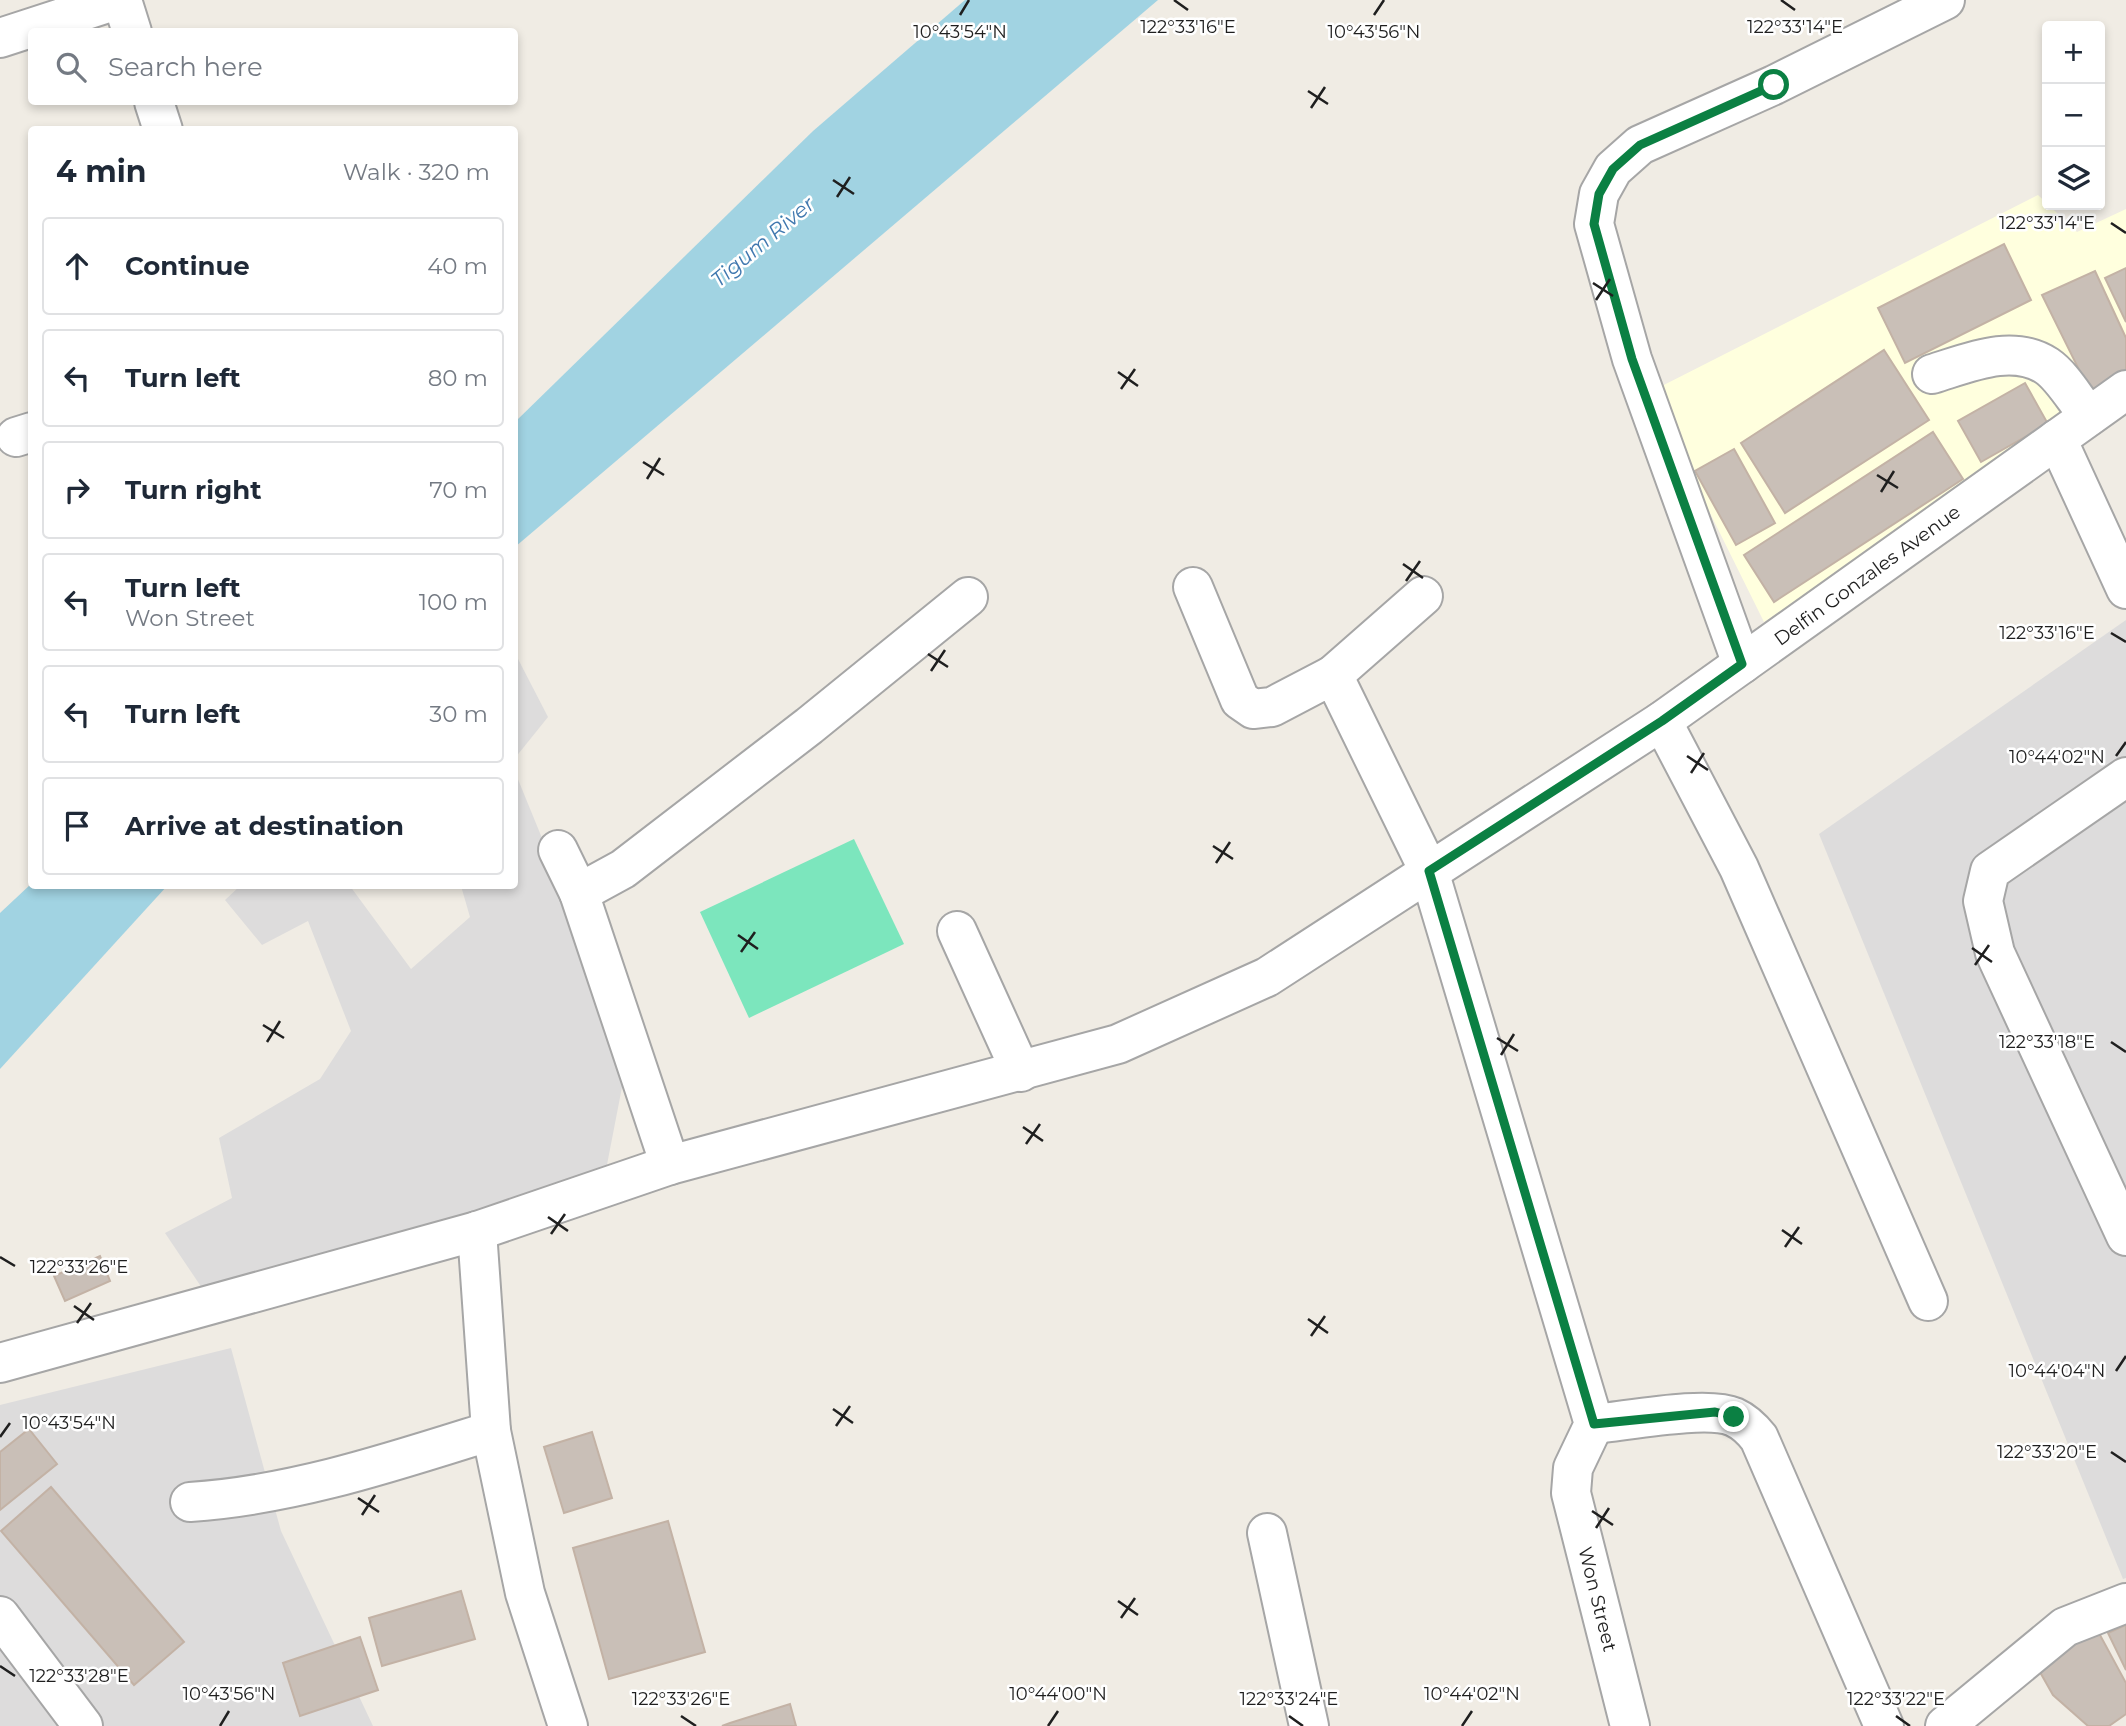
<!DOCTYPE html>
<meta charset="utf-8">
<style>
:root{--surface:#fff;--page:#f6f6f7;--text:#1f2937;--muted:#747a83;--line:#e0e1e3}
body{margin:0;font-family:Montserrat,sans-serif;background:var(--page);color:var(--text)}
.controls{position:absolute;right:21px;top:21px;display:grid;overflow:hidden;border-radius:7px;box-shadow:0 4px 10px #0003}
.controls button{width:63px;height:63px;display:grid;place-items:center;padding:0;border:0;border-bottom:2px solid var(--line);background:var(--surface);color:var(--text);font:35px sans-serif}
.stop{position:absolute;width:21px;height:21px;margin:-16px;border:5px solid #0b8043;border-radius:50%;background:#fff}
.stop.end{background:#0b8043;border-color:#fff;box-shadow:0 2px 7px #0008}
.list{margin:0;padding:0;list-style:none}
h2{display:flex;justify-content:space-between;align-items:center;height:91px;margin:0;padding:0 28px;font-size:30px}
h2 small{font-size:23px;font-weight:400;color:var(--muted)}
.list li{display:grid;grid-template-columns:46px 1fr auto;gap:21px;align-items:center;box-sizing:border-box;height:98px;margin:0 14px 14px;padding:0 14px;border:2px solid var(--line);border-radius:7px}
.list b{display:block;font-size:26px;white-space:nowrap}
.list p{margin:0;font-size:23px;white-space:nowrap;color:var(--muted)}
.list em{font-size:23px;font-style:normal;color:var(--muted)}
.icon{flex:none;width:38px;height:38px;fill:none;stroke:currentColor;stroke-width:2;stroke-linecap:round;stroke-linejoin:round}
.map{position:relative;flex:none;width:2126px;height:1726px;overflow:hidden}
.search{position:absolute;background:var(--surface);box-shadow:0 4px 10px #0003;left:28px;top:28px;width:490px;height:77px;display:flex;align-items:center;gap:18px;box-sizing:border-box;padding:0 24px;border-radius:7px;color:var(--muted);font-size:26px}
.panel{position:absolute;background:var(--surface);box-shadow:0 4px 10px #0003;left:28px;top:126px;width:490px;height:763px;border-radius:7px}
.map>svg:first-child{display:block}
.residential{fill:#dddcdc}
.education{fill:#ffffde}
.pitch{fill:#7ce6bd}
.water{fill:#a1d3e2}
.building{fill:#c9bfb7;stroke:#c3b2a5;stroke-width:2}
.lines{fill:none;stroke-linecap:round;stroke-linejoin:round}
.minor-casing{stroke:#a6a6a6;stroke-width:42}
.minor{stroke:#fff;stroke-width:38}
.route{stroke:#0b8043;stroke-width:9}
.ticks{fill:none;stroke:#1f1f1f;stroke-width:2.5}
.labels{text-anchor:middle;stroke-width:5;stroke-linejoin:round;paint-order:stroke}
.street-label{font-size:19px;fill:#1f1f1f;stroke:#fff}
.water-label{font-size:21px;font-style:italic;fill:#4078af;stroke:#fff}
.ticks-label{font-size:18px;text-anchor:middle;fill:#1f1f1f;stroke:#fff;stroke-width:5;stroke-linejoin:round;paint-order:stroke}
</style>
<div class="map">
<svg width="2126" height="1726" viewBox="0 0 2126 1726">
<rect width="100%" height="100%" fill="#f0ece4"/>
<g class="residential">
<path d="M2126,620V1578L2123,1579L1819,834Z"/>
<path d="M517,657L548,717L515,758L514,660Z"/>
<path d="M515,772L629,1051L605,1175L206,1294L165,1233L232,1198L219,1138L320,1079L351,1031L308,921L262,945L225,900L240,886H350L411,969L470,917L461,886H514Z"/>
<path d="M231,1348L281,1531L373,1726H0V1405Z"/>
</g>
<path class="education" d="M2038,195L2077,232L2126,209V378L1764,622L1650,392Z"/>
<path class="pitch" d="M854,839L904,944L749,1018L700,912Z"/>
<g class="water">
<path d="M965,0H1158L515,547V422L813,131Z"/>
<path d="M31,884L167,886L0,1069V913Z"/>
</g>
<g class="building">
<path d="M2004,244L2031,300L1905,363L1878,308Z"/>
<path d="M2126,268V322L2105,278Z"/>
<path d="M2095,271L2126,338V375L2090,392L2042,295Z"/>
<path d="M1884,350L1929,420L1785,513L1741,443Z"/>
<path d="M2025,383L2048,424L1981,462L1958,421Z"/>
<path d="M1933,432L1963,479L1774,602L1744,555Z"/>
<path d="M1734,449L1775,523L1736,545L1695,471Z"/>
<path d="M100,1256L110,1281L65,1301L54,1276Z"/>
<path d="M29,1429L57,1464L0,1510V1452Z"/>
<path d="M592,1432L612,1498L564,1513L544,1447Z"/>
<path d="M51,1487L184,1642L134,1685L1,1531Z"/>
<path d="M668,1521L705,1652L609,1679L573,1548Z"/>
<path d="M461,1591L475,1639L382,1666L369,1618Z"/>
<path d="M2094,1624L2126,1683V1714L2109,1726H2088L2053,1695L2032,1658Z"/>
<path d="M2126,1625V1670L2108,1633Z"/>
<path d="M360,1637L378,1690L300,1716L283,1663Z"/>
<path d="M790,1704L796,1726H722L730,1723Z"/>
</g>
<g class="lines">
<defs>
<g id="minor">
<path d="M122,0L132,32"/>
<path d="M0,38L117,0"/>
<path d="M154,102L163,130"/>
<path d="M1932,374C1968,363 2012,343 2047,366C2063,377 2076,401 2089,416"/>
<path d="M16,437L32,432"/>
<path d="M2057,439L2126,589"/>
<path d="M1193,587L1240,700L1253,709L1272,707L1333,675L1429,871L1594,1424L1573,1468L1571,1493L1630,1726"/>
<path d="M1742,664L1632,359L1594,224L1599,194L1613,169L1640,145L1774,85L1945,0"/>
<path d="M1333,675L1423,596"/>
<path d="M1662,721L1739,868L1928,1301"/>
<path d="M2126,777L1990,871L1983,901L1995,953L2126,1236"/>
<path d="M558,850L579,893"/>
<path d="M957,931L1021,1072"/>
<path d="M670,1165L579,893L623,869L809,726L968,597"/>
<path d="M477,1231L491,1431L525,1593L568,1726"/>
<path d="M0,1363L477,1231L670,1165L1118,1044L1267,977L1662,721L2126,390"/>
<path d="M1594,1424C1627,1421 1707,1405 1734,1417C1745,1422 1752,1429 1759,1438L1884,1726"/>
<path d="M190,1502C294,1495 392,1462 491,1431"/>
<path d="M1267,1533L1309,1726"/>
<path d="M0,1616L83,1726"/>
<path d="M1945,1726L2065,1627L2126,1603"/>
</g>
</defs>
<use href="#minor" class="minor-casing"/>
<use href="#minor" class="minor"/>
</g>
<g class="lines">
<path class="route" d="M1734,1417L1715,1412L1594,1424L1429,871L1662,721L1742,664L1632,359L1594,224L1599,194L1613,169L1640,145L1774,85"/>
</g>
<path class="ticks" d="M1174,0L1188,10M1781,0L1795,10M960,15L969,0M1374,15L1384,0M1308,91L1328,104M1311,108L1325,87M833,180L854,194M837,197L850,177M2111,223L2126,233M1593,283L1613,296M1596,300L1610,279M1118,372L1138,386M1121,389L1135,369M643,462L664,475M1877,475L1898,488M647,479L660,458M1881,492L1894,471M1403,564L1423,578M1406,581L1420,561M2111,633L2126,642M928,654L948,667M931,671L945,650M1687,756L1708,770M2116,756L2126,742M1691,773L1704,753M1213,846L1233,859M1216,863L1230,842M738,935L758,949M1972,948L1992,962M741,952L755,932M1975,965L1989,945M263,1025L284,1038M1497,1038L1518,1051M267,1042L280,1021M2111,1042L2126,1052M1501,1055L1514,1034M1023,1127L1043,1141M1026,1144L1040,1124M548,1217L568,1231M1782,1230L1802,1244M551,1234L565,1214M1785,1247L1799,1227M0,1257L15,1266M74,1306L94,1320M1308,1319L1328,1333M77,1323L91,1303M1311,1336L1325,1316M2116,1371L2126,1356M833,1409L853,1423M836,1426L850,1406M0,1437L10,1423M2111,1452L2126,1462M358,1498L379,1512M1592,1511L1613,1525M362,1515L375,1495M1596,1528L1609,1508M1118,1601L1138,1615M1121,1618L1135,1598M0,1666L15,1676M681,1716L696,1726M1289,1716L1303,1726M1896,1716L1910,1726M220,1726L229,1711M1048,1726L1058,1711M1462,1726L1472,1711"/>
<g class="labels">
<g class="street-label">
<text transform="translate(1867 575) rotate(-36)" y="7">Delfin Gonzales Avenue</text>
<text transform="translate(1598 1599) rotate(76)" y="7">Won Street</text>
</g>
<g class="water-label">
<text transform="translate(763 242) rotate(-40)" y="7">Tigum River</text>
</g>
</g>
<g class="ticks-label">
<text x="1188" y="33">122°33'16"E</text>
<text x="1795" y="33">122°33'14"E</text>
<text x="960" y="38">10°43'54"N</text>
<text x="1374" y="38">10°43'56"N</text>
<text x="2047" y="229">122°33'14"E</text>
<text x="2047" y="639">122°33'16"E</text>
<text x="2057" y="763">10°44'02"N</text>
<text x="2047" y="1048">122°33'18"E</text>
<text x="79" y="1273">122°33'26"E</text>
<text x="2057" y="1377">10°44'04"N</text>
<text x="69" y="1429">10°43'54"N</text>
<text x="2047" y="1458">122°33'20"E</text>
<text x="79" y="1682">122°33'28"E</text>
<text x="229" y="1700">10°43'56"N</text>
<text x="1058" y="1700">10°44'00"N</text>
<text x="1472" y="1700">10°44'02"N</text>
<text x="681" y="1705">122°33'26"E</text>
<text x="1289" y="1705">122°33'24"E</text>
<text x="1896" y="1705">122°33'22"E</text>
</g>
</svg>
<div class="controls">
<button>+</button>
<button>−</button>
<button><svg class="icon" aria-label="layers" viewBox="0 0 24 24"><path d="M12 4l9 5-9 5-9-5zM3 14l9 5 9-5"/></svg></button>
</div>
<div class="stop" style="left:1774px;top:85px"></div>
<div class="stop end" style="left:1734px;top:1417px"></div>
<div class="search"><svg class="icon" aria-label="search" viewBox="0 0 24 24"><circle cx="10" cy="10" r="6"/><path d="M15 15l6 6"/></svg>Search here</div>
<section class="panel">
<h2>4 min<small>Walk · 320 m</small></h2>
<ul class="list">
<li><svg class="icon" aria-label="ahead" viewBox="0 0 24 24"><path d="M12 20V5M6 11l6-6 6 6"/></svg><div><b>Continue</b></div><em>40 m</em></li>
<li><svg class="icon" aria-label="left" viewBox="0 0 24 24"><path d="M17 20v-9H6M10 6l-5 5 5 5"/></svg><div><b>Turn left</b></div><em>80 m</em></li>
<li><svg class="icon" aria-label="right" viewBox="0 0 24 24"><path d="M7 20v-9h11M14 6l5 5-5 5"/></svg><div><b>Turn right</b></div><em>70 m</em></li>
<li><svg class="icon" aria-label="left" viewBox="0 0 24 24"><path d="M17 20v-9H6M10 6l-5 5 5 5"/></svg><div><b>Turn left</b><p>Won Street</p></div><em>100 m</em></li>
<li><svg class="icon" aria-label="left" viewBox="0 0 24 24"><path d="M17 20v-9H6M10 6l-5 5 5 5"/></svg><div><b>Turn left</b></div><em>30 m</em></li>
<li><svg class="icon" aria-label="arrive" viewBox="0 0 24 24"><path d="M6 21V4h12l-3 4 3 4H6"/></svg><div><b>Arrive at destination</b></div></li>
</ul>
</section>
</div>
